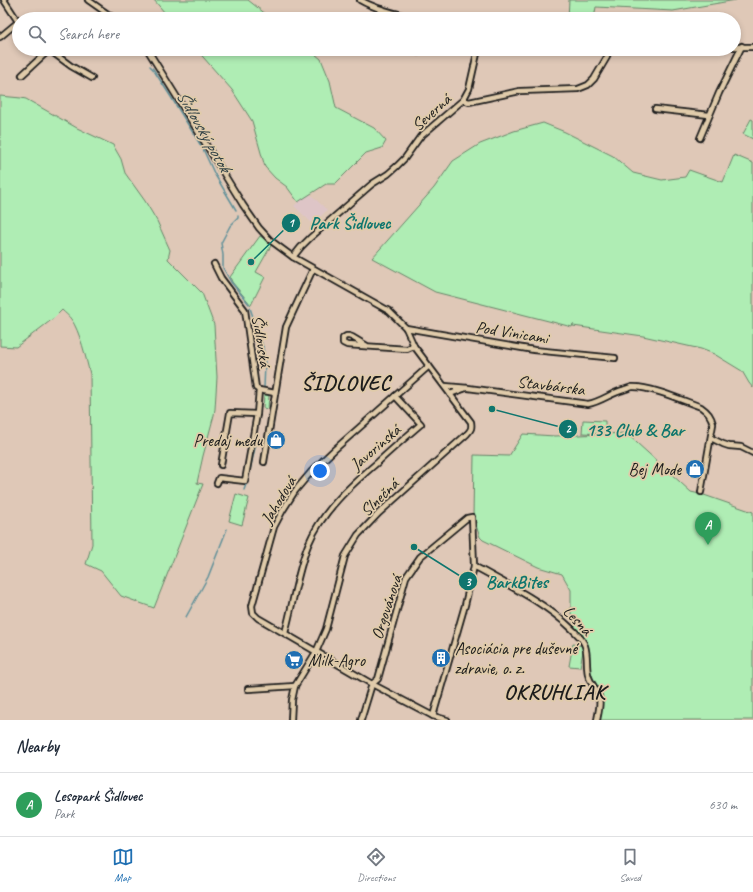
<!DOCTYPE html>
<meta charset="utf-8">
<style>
:root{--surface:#fff;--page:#f2f2f3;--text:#1f2937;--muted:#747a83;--line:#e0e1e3;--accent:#1f6fb2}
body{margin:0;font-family:Caveat,sans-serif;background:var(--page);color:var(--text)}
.you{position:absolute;left:320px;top:471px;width:14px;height:14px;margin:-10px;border:3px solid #fff;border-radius:50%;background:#1a73e8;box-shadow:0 0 0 6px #1a73e833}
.badge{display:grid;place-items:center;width:26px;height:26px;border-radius:50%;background:var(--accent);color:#fff;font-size:13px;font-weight:700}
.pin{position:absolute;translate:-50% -33px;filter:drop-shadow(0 1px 2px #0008)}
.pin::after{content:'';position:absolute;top:21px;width:14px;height:12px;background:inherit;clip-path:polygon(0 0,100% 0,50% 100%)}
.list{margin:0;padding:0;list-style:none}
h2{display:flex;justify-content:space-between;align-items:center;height:52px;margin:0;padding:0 16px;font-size:17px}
h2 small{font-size:13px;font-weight:400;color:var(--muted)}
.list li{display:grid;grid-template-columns:26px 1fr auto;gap:12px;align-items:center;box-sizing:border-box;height:64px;padding:0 16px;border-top:1px solid var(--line)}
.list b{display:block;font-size:15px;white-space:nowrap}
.list p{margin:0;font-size:13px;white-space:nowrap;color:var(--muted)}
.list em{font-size:13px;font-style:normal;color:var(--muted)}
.icon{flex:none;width:22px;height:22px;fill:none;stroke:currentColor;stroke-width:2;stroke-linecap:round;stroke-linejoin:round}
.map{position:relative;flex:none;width:753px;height:720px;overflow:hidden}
.search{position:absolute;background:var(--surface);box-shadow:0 2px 6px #0003;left:12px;right:12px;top:12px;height:44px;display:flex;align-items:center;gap:10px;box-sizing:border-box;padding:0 14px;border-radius:22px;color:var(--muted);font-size:15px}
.sheet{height:116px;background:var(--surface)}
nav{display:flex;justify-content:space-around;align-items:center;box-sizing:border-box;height:56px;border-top:1px solid var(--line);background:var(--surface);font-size:11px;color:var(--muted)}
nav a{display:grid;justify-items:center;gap:2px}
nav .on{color:var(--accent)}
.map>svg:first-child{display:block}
.built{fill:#dec5c7}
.green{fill:#afedb4;stroke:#668468}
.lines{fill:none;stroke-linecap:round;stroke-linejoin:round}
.stream{stroke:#619099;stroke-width:1.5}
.minor-casing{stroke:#1c1c1c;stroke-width:8}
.minor{stroke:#e0cbaa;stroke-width:4.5}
.labels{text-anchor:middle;stroke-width:3.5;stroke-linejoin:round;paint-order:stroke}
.street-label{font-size:17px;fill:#1c1c1c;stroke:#e0cbaa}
.poi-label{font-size:17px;fill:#1c1c1c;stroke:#e0cbaa;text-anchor:end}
.water-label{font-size:18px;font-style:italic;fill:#334346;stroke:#e0cbaa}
.district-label{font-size:21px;font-weight:bold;letter-spacing:1px;fill:#1c1c1c;stroke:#e0cbaa}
.leader{fill:none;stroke:#0f766e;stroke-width:1.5}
.callout-dot{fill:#0f766e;stroke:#e0cbaa;stroke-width:1.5}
.mark-label{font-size:12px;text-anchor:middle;font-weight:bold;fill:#fff}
.callout-label{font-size:18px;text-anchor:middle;font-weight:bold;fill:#0f766e;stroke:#e0cbaa;stroke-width:3.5;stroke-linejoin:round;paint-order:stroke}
</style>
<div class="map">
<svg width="753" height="720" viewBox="0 0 753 720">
<rect width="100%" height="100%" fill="#dfc8b7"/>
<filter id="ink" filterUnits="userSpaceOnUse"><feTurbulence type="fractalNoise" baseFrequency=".025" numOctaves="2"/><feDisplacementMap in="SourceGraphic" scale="8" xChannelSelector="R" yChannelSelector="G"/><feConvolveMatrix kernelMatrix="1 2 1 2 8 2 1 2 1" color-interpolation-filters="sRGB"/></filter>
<g filter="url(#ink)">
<path class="built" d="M310,194L327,210L313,224L294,206L298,202Z"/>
<g class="green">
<path d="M154,0H248L272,19H170Z"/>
<path d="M569,0H736L673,11L596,7L594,19H568Z"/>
<path d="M196,49H309L321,59L330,81L336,108L374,128L386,141L382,148L366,153L335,184H326L298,202L287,187L275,178L265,167L252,121L232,90Z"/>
<path d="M0,96L21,98L26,99L77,128L113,145L121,159L125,173L145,201L157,221L170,250L168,259L202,293L214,325L217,377L215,409L214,415L203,456L197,483L203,484L154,608L121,596L101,571L86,564L92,544L90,374C86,359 80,331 71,319C69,316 65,313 62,310L54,318L16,347L0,346Z"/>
<path d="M751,119L753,120V139L743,134Z"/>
<path d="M543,123L565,132L613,156L633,173L662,180L685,177L689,170L723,182L734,155L753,163V388L749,383L742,371L714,354L701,349L643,336L573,326V324L572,327L435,292L372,258L434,188L453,161L480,144L514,131Z"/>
<path d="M260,236L272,244L256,272L265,277L251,305L232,282L230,277Z"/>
<path d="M264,395H269L268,409L263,408Z"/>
<path d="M583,420L605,421V434L626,433L691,492L704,495L753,512V720H599L602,703L600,695L588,673L586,646L577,634L571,613V590L562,574L538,567L483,540L480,537L473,517L474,455L509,456L523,434L555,436L604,434L582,433Z"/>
<path d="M236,494L249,498L242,525L229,521Z"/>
<path d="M573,644L584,646L580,667L569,666Z"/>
</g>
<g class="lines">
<g class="stream">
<path d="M150,66L153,69L171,97L203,149L214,173L236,210"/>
<path d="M238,216V218L230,226L221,243L223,255V268L231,282L249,304"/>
<path d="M250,308L263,347L265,364L264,388"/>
<path d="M244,490C250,475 252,459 256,444"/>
<path d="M186,617L208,577L227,529"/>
</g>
<defs>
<g id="minor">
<path d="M4,0L19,23"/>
<path d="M88,0L115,19"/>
<path d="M360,0C377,10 399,14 418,19"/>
<path d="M381,9L382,19"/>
<path d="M0,37L18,22"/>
<path d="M734,47H753"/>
<path d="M48,49L71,66L92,78"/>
<path d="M147,49L175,94L243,205L259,228L270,240L293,257L389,311L406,328L414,346L471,422C472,428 471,430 467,434L379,513L358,535L345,556L326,629L316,652L295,686L292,700L291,720"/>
<path d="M414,49L418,52"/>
<path d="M22,75L49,50"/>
<path d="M463,100L469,102L520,91L578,89L588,85L594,79L607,57L608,49"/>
<path d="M655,109L709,115"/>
<path d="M700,138L719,93L742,46"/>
<path d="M293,257L301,247L310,238L372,184L388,174L397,166L405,158L420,137L463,100L469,89L478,49"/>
<path d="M214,264L221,278L245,310L256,388L259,390L275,393"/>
<path d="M406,328L534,350L615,358"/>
<path d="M367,346L352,337L349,336H346L343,338V343L347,345L407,349L414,346"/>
<path d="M429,366L334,450L311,472L295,491L283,510L274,527L252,606L253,613L258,618L372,684L433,716L447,720"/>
<path d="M445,386L468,388L588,404C601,402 611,393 623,390C626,389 629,388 632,387C650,386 684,401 701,407C708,412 711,416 713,424L701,492"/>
<path d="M450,394L466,388"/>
<path d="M711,438L723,444L729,446L741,447L753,453"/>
<path d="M264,462L286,327L313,269"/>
<path d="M221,465L230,413L257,414"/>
<path d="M217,483L219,478L245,481L257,414L259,390"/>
<path d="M285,633C293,604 297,573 308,545C322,511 351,485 378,462C392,449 407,436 421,424L395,396"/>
<path d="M248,689L295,686"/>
<path d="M433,716L465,605L474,566C508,585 544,602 572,629C577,634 583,639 585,646C588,655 586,665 588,674C589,680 593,685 596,690C602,699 599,710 597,720"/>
<path d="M361,720L372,684L378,679L406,577L420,557L467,518L472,517L474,566"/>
</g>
</defs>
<use href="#minor" class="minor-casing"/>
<use href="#minor" class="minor"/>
</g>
</g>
<defs>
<symbol id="shop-disc" viewBox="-11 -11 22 22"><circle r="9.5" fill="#1f6fb2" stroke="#e0cbaa"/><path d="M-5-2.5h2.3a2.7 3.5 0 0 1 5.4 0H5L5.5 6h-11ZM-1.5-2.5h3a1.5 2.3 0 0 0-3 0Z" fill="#fff"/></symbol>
<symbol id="building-disc" viewBox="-11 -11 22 22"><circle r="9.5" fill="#1f6fb2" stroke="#e0cbaa"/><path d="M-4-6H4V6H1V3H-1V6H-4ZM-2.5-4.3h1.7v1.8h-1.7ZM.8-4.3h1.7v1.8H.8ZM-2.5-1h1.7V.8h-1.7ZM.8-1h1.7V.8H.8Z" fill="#fff"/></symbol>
<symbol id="supermarket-disc" viewBox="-11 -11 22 22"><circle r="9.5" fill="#1f6fb2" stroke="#e0cbaa"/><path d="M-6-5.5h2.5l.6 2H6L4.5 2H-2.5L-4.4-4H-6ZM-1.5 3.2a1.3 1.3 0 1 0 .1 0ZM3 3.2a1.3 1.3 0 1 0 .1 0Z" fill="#fff"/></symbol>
</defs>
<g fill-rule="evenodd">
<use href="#shop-disc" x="265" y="429" width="22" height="22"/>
<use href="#shop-disc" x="684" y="458" width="22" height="22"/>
<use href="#building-disc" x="430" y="647" width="22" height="22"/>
<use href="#supermarket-disc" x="283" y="649" width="22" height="22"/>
</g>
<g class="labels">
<g class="street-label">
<text transform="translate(431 112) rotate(-42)" y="6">Severná</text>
<text transform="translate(512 332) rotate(9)" y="6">Pod Vinicami</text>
<text transform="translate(262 341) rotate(81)" y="6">Šidlovská</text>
<text transform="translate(551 385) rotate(7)" y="6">Stavbárska</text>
<text transform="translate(375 447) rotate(-41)" y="6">Javorinská</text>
<text transform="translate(379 497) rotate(-44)" y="6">Slnečná</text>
<text transform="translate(278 500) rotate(-59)" y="6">Jahodová</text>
<text transform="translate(386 607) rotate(-72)" y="6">Orgovánová</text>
<text transform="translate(578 620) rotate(47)" y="6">Lesná</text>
</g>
<g class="poi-label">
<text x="262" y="446">Predaj medu</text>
<text x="681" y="475">Bej Mode</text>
<text x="455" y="654" text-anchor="start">Asociácia pre duševné<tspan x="455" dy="20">zdravie, o. z.</tspan></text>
<text x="308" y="666" text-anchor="start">Milk-Agro</text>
</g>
<g class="water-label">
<text transform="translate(204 131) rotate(60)" y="6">Šidlovský potok</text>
</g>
<g class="district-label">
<text x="346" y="390">ŠIDLOVEC</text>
<text x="555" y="699">OKRUHLIAK</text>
</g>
</g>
<path class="leader" d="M251 262L291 223M492 409L568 429M414 547L468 581"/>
<g class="callout-dot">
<circle cx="251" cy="262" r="4"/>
<circle cx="492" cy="409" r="4"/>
<circle cx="414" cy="547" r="4"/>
<circle cx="291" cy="223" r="10"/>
<circle cx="568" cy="429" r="10"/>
<circle cx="468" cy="581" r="10"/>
</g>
<g class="mark-label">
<text x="291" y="227">1</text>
<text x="568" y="433">2</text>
<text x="468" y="586">3</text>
</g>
<g class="callout-label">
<text x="350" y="229">Park Šidlovec</text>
<text x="635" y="436">133 Club &amp; Bar</text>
<text x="517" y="588">BarkBites</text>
</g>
</svg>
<div class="you"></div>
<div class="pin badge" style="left:708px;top:545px;background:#2e9e5b">A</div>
<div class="search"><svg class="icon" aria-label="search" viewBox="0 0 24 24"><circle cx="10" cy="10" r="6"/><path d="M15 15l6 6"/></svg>Search here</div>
</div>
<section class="sheet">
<h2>Nearby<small></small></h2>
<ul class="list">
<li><span class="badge" style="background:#2e9e5b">A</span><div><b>Lesopark Šidlovec</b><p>Park</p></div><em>630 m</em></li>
</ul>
</section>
<nav>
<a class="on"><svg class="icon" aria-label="map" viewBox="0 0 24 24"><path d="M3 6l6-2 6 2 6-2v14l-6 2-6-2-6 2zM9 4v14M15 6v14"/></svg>Map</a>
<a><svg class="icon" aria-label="directions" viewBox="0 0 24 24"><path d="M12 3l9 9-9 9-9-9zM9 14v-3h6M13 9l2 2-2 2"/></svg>Directions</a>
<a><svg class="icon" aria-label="saved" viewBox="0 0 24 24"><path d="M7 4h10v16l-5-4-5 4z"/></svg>Saved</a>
</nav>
